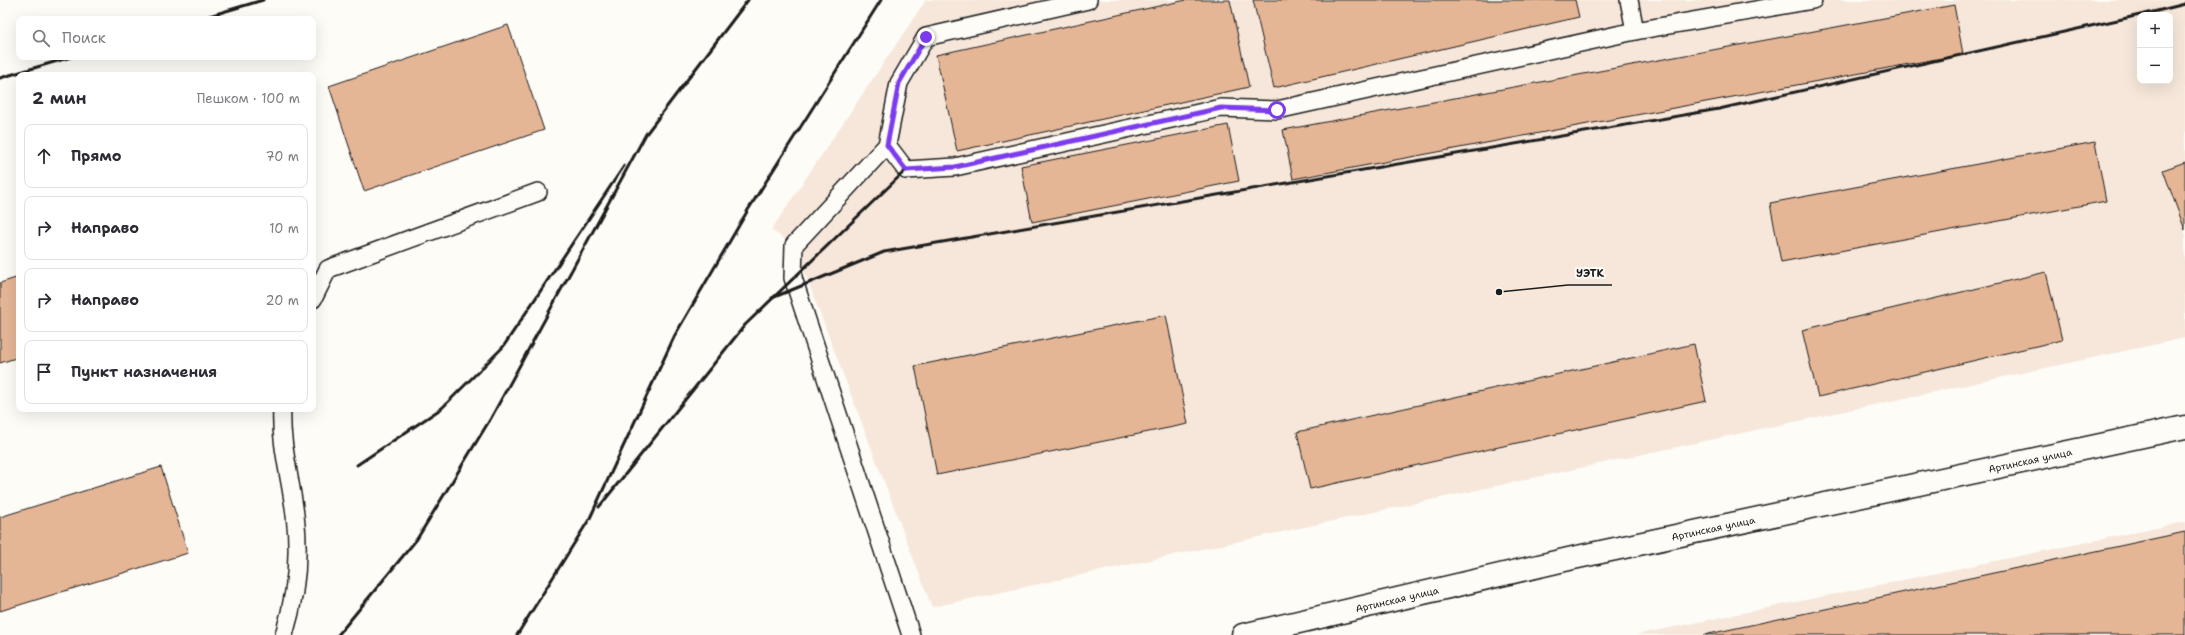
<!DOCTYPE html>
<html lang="ru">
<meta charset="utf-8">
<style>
:root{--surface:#fff;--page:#f2f2f3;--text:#2b2b33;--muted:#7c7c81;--line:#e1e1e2}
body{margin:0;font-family:"Shantell Sans",sans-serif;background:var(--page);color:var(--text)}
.controls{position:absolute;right:12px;top:12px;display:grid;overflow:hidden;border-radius:8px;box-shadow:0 4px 16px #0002}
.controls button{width:36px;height:36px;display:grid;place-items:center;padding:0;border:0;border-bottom:1px solid var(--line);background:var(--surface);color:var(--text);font:20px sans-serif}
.stop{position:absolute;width:12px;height:12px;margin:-9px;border:3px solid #7c3aed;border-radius:50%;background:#fff}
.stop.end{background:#7c3aed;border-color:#fff;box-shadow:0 1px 4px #0008}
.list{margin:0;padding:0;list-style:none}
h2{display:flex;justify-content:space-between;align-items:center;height:52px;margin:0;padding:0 16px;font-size:17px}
h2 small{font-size:13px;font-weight:400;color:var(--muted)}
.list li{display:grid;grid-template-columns:26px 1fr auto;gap:12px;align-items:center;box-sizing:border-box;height:64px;margin:0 8px 8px;padding:0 8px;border:1px solid var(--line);border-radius:8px}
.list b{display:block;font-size:15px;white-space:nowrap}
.list em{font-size:13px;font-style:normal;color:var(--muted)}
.icon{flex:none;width:22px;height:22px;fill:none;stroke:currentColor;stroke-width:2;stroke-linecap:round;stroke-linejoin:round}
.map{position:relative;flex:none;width:2185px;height:635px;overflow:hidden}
.search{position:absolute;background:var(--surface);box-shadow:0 4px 16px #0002;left:16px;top:16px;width:300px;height:44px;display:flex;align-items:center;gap:10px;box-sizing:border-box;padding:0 14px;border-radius:8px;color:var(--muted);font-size:15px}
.panel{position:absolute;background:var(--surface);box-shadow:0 4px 16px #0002;left:16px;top:72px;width:300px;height:340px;border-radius:8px}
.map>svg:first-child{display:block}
.built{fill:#f6e7da;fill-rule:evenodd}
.building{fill:#e5b696;stroke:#1c1c1c}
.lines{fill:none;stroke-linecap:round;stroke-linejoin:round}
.lane-casing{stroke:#1c1c1c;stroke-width:20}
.secondary-casing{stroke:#1c1c1c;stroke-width:25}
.lane{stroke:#fdfcf7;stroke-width:17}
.secondary{stroke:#fdfcf7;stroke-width:22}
.rail{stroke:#1c1c1c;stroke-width:3}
.route{stroke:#7c3aed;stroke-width:5}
.labels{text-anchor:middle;stroke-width:4;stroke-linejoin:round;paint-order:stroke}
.street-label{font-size:10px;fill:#1c1c1c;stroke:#fdfcf7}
.leader{fill:none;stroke:#1c1c1c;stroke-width:1.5}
.callout-dot{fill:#1c1c1c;stroke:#fdfcf7;stroke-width:1.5}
.callout-label{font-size:11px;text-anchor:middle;font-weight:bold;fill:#1c1c1c;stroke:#fdfcf7;stroke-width:4;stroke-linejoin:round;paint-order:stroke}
</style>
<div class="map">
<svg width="2185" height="635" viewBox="0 0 2185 635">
<rect width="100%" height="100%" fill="#fdfcf7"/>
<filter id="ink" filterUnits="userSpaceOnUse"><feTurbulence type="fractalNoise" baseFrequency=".025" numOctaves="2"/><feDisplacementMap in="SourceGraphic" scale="8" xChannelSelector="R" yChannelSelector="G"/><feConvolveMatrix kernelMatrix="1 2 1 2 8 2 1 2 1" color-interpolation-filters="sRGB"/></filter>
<g filter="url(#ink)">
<g class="built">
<path d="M926,0H2185V338L932,607L794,245L771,230ZM2140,15H2170V81H2140Z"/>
<path d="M2185,522V635H1635Z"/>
</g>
<g class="building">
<path d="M1186,0H1230L1249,87L957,151L936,55Z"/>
<path d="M1253,0H1575L1579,17L1274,88Z"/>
<path d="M1954,5L1963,54L1293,179L1283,130Z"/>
<path d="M508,25L544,130L364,191L329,86Z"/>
<path d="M1228,125L1239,181L1032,222L1021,166Z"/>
<path d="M2095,142L2106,201L1781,262L1770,203Z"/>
<path d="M2185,162V230L2163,170Z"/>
<path d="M2046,272L2062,340L1818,397L1802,330Z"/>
<path d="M19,277V357L0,363V283Z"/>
<path d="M1166,315L1188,424L937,475L915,366Z"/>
<path d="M1694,344L1706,401L1310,489L1297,432Z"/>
<path d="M161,467L188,553L0,611V517Z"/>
<path d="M2185,532V635H1704Z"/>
</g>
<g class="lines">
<defs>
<g id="lane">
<path d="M1629,0L1635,31L1813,0"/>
<path d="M887,145L906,170L955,167L1221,108L1277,110L1635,31"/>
<path d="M313,299L328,269L538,192"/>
<path d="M282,409C280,445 291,479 295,515C300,555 296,596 284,635"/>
<path d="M911,635L793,278L794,245L887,145L899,83L926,37L1088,0"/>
</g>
<path id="secondary" d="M1243,635L1573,558L2185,427"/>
</defs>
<use href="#lane" class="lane-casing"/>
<use href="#secondary" class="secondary-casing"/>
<use href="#lane" class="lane"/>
<use href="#secondary" class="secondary"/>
<g class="rail">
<path d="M2141,15L2185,4"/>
<path d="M199,19L263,0"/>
<path d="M0,78L71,57"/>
<path d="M772,298L884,252L1719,109L2140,15"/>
<path d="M357,465L442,408L503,347L624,166"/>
<path d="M599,507L745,325L906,170"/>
<path d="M338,635L417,539L491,418L646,134L748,0"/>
<path d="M517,635L590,518L675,335L748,210L881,0"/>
</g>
</g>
</g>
<g class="lines" filter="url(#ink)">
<path class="route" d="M926,37L899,83L887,145L906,170L955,167L1221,108L1277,110"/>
</g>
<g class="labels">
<g class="street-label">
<text transform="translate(2030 460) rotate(-12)" y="4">Артинская улица</text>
<text transform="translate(1713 528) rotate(-12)" y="4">Артинская улица</text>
<text transform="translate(1397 599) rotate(-13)" y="4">Артинская улица</text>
</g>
</g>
<path class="leader" d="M1499 292L1568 285H1612"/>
<circle class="callout-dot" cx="1499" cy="292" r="4"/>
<g class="callout-label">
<text x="1590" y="277">УЭТК</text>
</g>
</svg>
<div class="controls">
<button>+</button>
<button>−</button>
</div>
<div class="stop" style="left:1277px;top:110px"></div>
<div class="stop end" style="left:926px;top:37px"></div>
<div class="search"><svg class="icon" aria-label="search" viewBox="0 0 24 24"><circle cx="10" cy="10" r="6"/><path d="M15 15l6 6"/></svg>Поиск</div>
<section class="panel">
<h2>2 мин<small>Пешком · 100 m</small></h2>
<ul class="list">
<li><svg class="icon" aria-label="ahead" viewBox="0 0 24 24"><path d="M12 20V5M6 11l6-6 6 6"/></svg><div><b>Прямо</b></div><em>70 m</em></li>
<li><svg class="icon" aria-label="right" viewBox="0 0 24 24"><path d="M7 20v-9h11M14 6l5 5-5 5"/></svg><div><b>Направо</b></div><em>10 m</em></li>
<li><svg class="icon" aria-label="right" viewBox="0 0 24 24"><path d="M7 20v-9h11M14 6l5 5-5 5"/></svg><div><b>Направо</b></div><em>20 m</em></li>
<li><svg class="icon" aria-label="arrive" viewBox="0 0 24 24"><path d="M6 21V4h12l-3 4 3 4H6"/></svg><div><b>Пункт назначения</b></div></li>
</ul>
</section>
</div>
